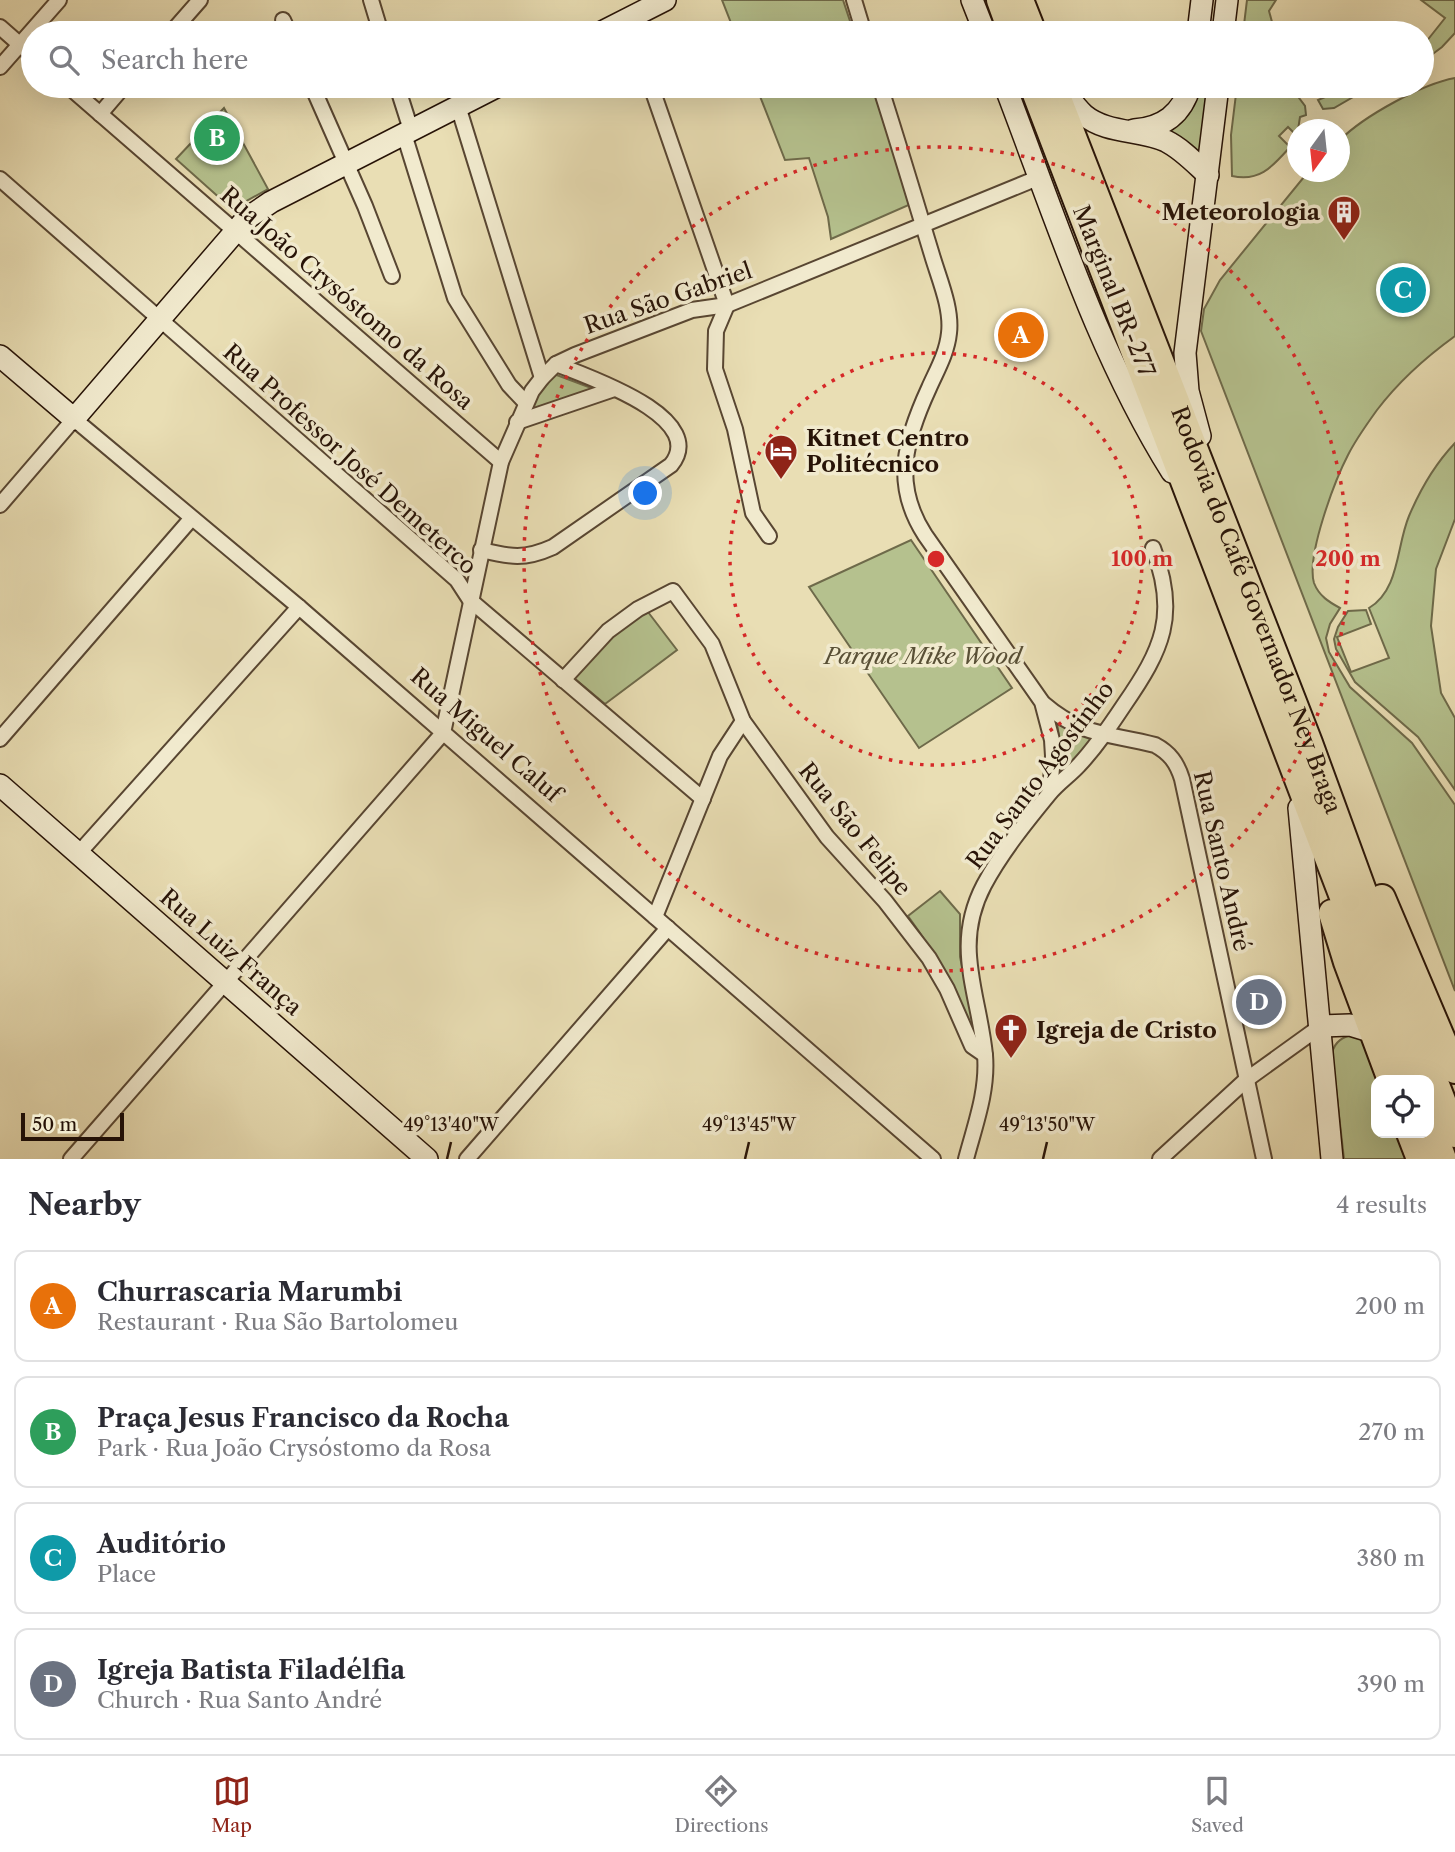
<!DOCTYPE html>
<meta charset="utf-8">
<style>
:root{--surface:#fff;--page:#f7f7f7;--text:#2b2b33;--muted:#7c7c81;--line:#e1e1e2;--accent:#8f2418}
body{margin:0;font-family:"Libre Caslon Text",serif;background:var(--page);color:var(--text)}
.controls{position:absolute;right:21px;bottom:21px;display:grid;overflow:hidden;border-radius:14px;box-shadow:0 7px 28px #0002}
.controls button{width:63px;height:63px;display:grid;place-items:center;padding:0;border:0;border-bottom:2px solid var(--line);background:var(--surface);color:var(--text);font:35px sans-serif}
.compass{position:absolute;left:1287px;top:119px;width:63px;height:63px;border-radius:50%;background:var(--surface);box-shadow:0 7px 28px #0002;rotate:195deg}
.scale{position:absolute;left:21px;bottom:18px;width:103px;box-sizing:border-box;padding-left:7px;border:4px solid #271307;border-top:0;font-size:19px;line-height:24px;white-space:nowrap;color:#271307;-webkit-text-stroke:5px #f1eace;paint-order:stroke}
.you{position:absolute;left:646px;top:494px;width:24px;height:24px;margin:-18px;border:5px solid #fff;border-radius:50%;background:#1a73e8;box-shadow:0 0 0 10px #1a73e833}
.badge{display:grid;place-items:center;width:46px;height:46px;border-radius:50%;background:var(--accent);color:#fff;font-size:23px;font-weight:700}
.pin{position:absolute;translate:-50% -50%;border:4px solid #fff;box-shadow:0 2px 7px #0006}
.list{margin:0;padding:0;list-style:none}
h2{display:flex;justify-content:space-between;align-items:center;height:91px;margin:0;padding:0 28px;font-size:30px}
h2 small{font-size:23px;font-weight:400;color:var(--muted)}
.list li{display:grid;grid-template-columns:46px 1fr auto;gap:21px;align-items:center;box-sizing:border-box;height:112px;margin:0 14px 14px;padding:0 14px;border:2px solid var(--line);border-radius:14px}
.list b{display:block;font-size:26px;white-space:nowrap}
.list p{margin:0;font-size:23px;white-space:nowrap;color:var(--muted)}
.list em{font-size:23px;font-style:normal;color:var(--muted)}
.icon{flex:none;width:38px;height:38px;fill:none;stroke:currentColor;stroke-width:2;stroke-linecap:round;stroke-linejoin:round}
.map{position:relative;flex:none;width:1455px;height:1159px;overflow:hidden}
.search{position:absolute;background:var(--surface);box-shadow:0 7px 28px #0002;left:21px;right:21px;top:21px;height:77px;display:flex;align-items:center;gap:18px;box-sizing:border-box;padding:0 24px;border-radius:38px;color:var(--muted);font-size:26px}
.sheet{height:595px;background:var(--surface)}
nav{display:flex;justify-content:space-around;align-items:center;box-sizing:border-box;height:98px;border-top:2px solid var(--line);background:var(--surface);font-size:19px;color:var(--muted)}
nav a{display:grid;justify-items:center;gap:4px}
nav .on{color:var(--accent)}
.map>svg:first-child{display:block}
.green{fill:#b5c18e;stroke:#6e6a4a;stroke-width:2}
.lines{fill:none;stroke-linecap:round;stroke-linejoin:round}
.street-casing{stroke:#584632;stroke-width:18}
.secondary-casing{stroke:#271307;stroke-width:24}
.highway-casing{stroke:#271307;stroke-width:30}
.street{stroke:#f1eace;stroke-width:14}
.secondary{stroke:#f1eace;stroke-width:21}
.highway{stroke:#e9deb4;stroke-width:26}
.ticks{fill:none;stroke:#271307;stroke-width:2.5}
.ring{fill:none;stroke:#d62828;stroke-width:3.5;stroke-dasharray:3.5 7}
.labels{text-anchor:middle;stroke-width:7;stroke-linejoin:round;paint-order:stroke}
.poi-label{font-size:23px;font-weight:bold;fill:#271307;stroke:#f1eace;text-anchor:start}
.street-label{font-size:23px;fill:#271307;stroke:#f1eace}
.park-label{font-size:23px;font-style:italic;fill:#595036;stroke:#f1eace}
.ticks-label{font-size:18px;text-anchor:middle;fill:#271307;stroke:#f1eace;stroke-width:7;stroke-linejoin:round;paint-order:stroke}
.centre{fill:#d62828;stroke:#f1eace;stroke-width:3.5}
.ring-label{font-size:21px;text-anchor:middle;font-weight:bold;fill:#d62828;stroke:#f1eace;stroke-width:7;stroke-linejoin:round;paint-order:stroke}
</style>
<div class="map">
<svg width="1455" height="1159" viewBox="0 0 1455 1159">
<rect width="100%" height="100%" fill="#e9deb4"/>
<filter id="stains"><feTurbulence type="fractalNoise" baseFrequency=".00286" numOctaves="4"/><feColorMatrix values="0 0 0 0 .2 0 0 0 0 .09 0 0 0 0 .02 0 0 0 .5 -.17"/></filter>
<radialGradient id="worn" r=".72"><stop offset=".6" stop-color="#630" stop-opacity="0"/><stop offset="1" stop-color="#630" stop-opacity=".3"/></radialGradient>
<g class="green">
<path d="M722,0H843L854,33H735Z"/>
<path d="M1247,0H1276L1269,11L1275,33H1243Z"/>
<path d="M1421,0H1455V33L1442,47L1422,62V47L1445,18Z"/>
<path d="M1455,78V336C1426,357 1399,381 1377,410C1367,424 1356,439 1348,455C1335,480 1306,556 1314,583C1319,596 1329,602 1340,608L1330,624L1326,638L1329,652L1350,687L1412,743L1455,805V991L1201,331L1204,309L1220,280L1308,172H1340V140C1364,116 1422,84 1455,78Z"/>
<path d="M756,86H872L911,204L831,239L828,217L809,158L785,160Z"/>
<path d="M1190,86H1218L1208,175L1146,129Z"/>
<path d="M1237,86H1290L1305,106L1306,115L1300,117L1297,136L1288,127L1279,136L1290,147C1272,167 1260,182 1232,176L1231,135Z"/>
<path d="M1351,86H1372L1334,108L1323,109L1318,100Z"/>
<path d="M224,108L268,189L232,209L176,159Z"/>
<path d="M554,374L594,389L533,409L531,408L539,390Z"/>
<path d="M1455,443V519L1436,569L1431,626L1441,693L1455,718V790L1418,737L1355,682L1336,649L1334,639L1338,627L1348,611L1366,610L1371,624L1337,637L1351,672L1389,658L1369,608C1400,589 1396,547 1409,516C1420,490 1435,464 1455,443Z"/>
<path d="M911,540L1012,688L919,748L809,587Z"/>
<path d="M648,612L677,650L605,704L574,678L620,627Z"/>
<path d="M1057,723L1093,738L1064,772Z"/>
<path d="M940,891L960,914V957L978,1044C958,996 939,958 908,916Z"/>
<path d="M1354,1034L1364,1038L1384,1080H1376V1133H1403L1413,1159H1344L1332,1053C1335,1041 1343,1037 1354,1034Z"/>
</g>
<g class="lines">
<defs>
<g id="street">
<path d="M371,0L381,33"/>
<path d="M854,0L864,33"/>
<path d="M283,20L289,33"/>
<path d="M0,27L33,56"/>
<path d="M171,33L200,0"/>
<path d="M0,67L59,0"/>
<path d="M68,86L501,462"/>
<path d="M312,86L365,206L392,276"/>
<path d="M397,86L411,130"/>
<path d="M651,86L727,305L716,331L715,369L735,429L753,513L769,536"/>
<path d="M880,86C898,142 915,199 932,255C939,279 952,308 949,333C947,353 937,370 929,388C905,440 892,484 925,535L1042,702L1052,740L1053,756L1050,792"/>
<path d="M458,106L542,378"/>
<path d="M100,114L124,86"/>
<path d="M404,134L455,298L509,385L526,403"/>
<path d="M0,179L457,580L470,600L703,799"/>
<path d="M517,422L614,389"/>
<path d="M0,505L74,419L299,607L933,1159"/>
<path d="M481,550C511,557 524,560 553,547L671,465C710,417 585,376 556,364"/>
<path d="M563,680L608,631L638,609L673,591L712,644L743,721L827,837L885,901L929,958L947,989L972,1046L985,1055"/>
<path d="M1044,704C1082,737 1110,733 1155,745C1170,753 1177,763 1182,779L1264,1159"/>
<path d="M0,739L191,519"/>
<path d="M78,854L299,607"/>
<path d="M655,917L720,756L743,721"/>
<path d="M71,1159L443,733L501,462L532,391L542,378L556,364L575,355L692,310L727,305L1040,177"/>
<path d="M467,1159L668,928"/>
<path d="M966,1159C975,1125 988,1091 985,1055C979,993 952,946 984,885C1001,853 1026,822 1049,794C1058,783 1070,775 1079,765C1096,747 1110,726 1124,705C1162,650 1179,615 1153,548"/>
<path d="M1160,1159L1246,1080L1321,1026"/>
</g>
<g id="secondary">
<path d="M972,0L985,33"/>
<path d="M600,33L665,0"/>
<path d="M1198,33L1202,0"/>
<path d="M1223,33L1227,0"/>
<path d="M1005,86C1055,216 1097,352 1172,472"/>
<path d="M1060,86C1068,96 1075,107 1084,115C1107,134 1139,129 1166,141C1182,149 1195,163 1208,175"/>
<path d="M1134,130C1163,128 1182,114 1190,86"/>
<path d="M0,356L74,419L246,219L271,202L498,86"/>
<path d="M1200,436L1188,391L1185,353L1218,86"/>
<path d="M0,785L427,1159"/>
<path d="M1299,808L1332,1159"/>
<path d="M1321,1026L1350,1025L1373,1032"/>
</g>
<g id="highway">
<path d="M1000,0L1012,33"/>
<path d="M1020,0L1033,33"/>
<path d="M1033,86L1413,1080"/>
<path id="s1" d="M1053,86L1309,743L1394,976L1455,1134"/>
<path d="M1382,898L1455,1070"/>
<path d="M1332,913L1347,962L1391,1080"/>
<path d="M1429,1122L1443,1159"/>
<path d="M1410,1133L1420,1159"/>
</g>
</defs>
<use href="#street" class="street-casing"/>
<use href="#secondary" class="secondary-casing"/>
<use href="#highway" class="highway-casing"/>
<use href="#street" class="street"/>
<use href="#secondary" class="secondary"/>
<use href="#highway" class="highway"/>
</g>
<path class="ticks" d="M447,1159L451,1142M745,1159L749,1142M1043,1159L1047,1142"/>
<g class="ring">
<circle cx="936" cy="559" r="206"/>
<circle cx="936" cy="559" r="412"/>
</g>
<defs>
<symbol id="building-pin" viewBox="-11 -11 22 30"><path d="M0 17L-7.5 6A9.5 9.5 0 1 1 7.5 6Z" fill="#8f2418" stroke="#f1eace"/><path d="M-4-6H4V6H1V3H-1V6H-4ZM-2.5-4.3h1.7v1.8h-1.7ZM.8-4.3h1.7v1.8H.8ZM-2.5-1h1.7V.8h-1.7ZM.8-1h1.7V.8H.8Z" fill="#fff"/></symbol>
<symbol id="hotel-pin" viewBox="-11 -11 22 30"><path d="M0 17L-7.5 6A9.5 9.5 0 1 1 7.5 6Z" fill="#8f2418" stroke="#f1eace"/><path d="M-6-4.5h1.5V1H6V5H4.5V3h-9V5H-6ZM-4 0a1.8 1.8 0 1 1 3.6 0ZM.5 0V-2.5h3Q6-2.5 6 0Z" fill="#fff"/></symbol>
<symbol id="church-pin" viewBox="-11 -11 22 30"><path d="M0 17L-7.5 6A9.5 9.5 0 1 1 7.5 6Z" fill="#8f2418" stroke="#f1eace"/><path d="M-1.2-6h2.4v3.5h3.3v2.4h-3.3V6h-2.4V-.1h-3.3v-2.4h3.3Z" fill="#fff"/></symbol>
</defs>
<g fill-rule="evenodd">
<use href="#building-pin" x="1325" y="193" width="38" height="52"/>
<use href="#hotel-pin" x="762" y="432" width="38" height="52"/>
<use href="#church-pin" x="992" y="1011" width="38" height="52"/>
</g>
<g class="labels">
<g class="poi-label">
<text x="1320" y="220" text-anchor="end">Meteorologia</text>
<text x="806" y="446">Kitnet Centro<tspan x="806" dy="26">Politécnico</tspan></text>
<text x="1036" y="1038">Igreja de Cristo</text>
</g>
<g class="street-label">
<text transform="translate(1114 291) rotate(68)" y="8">Marginal BR-277</text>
<text transform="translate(347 298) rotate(41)" y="8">Rua João Crysóstomo da Rosa</text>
<text transform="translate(668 298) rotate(-19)" y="8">Rua São Gabriel</text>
<text transform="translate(350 459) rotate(42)" y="8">Rua Professor José Demeterco</text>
<text dy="8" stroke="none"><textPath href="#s1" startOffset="562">Rodovia do Café Governador Ney Braga</textPath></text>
<text transform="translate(486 735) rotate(41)" y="8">Rua Miguel Caluf</text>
<text transform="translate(1040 775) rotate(-53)" y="8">Rua Santo Agostinho</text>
<text transform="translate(855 829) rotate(51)" y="8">Rua São Felipe</text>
<text transform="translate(1222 861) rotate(77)" y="8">Rua Santo André</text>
<text transform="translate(231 952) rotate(41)" y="8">Rua Luiz França</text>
</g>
<g class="park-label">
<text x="923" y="664">Parque Mike Wood</text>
</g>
</g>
<g class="ticks-label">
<text x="451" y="1131">49°13'40"W</text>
<text x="749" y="1131">49°13'45"W</text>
<text x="1047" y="1131">49°13'50"W</text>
</g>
<circle cx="936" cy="559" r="10" class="centre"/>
<g class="ring-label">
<text x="1142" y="566">100 m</text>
<text x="1348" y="566">200 m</text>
</g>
<rect width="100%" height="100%" filter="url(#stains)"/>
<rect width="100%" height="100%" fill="url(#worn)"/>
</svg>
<div class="controls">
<button><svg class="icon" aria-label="locate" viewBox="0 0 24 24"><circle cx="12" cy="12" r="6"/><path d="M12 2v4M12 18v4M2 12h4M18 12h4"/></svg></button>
</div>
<svg class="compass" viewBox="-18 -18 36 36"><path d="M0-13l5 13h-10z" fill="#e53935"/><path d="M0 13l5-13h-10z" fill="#7c7c81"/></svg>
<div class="scale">50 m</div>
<div class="you"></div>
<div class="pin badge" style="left:1021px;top:335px;background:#e8710a">A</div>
<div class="pin badge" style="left:217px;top:138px;background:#2e9e5b">B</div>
<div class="pin badge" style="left:1403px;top:290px;background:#0f9aa8">C</div>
<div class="pin badge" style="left:1259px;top:1002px;background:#6b7280">D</div>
<div class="search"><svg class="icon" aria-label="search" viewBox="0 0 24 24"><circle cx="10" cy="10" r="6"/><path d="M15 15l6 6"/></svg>Search here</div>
</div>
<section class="sheet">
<h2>Nearby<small>4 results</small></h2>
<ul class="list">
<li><span class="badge" style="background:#e8710a">A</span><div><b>Churrascaria Marumbi</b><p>Restaurant · Rua São Bartolomeu</p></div><em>200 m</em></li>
<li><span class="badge" style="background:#2e9e5b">B</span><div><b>Praça Jesus Francisco da Rocha</b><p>Park · Rua João Crysóstomo da Rosa</p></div><em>270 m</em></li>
<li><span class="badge" style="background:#0f9aa8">C</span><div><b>Auditório</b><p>Place</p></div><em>380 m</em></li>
<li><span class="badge" style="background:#6b7280">D</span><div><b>Igreja Batista Filadélfia</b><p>Church · Rua Santo André</p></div><em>390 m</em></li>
</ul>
</section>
<nav>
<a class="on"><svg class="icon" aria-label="map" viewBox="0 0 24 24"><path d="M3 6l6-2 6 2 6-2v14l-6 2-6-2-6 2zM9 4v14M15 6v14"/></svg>Map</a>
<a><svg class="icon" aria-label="directions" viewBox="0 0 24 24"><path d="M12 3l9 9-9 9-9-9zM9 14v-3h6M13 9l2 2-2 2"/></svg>Directions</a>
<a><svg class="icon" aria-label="saved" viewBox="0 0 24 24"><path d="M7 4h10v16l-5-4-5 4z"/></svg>Saved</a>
</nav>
